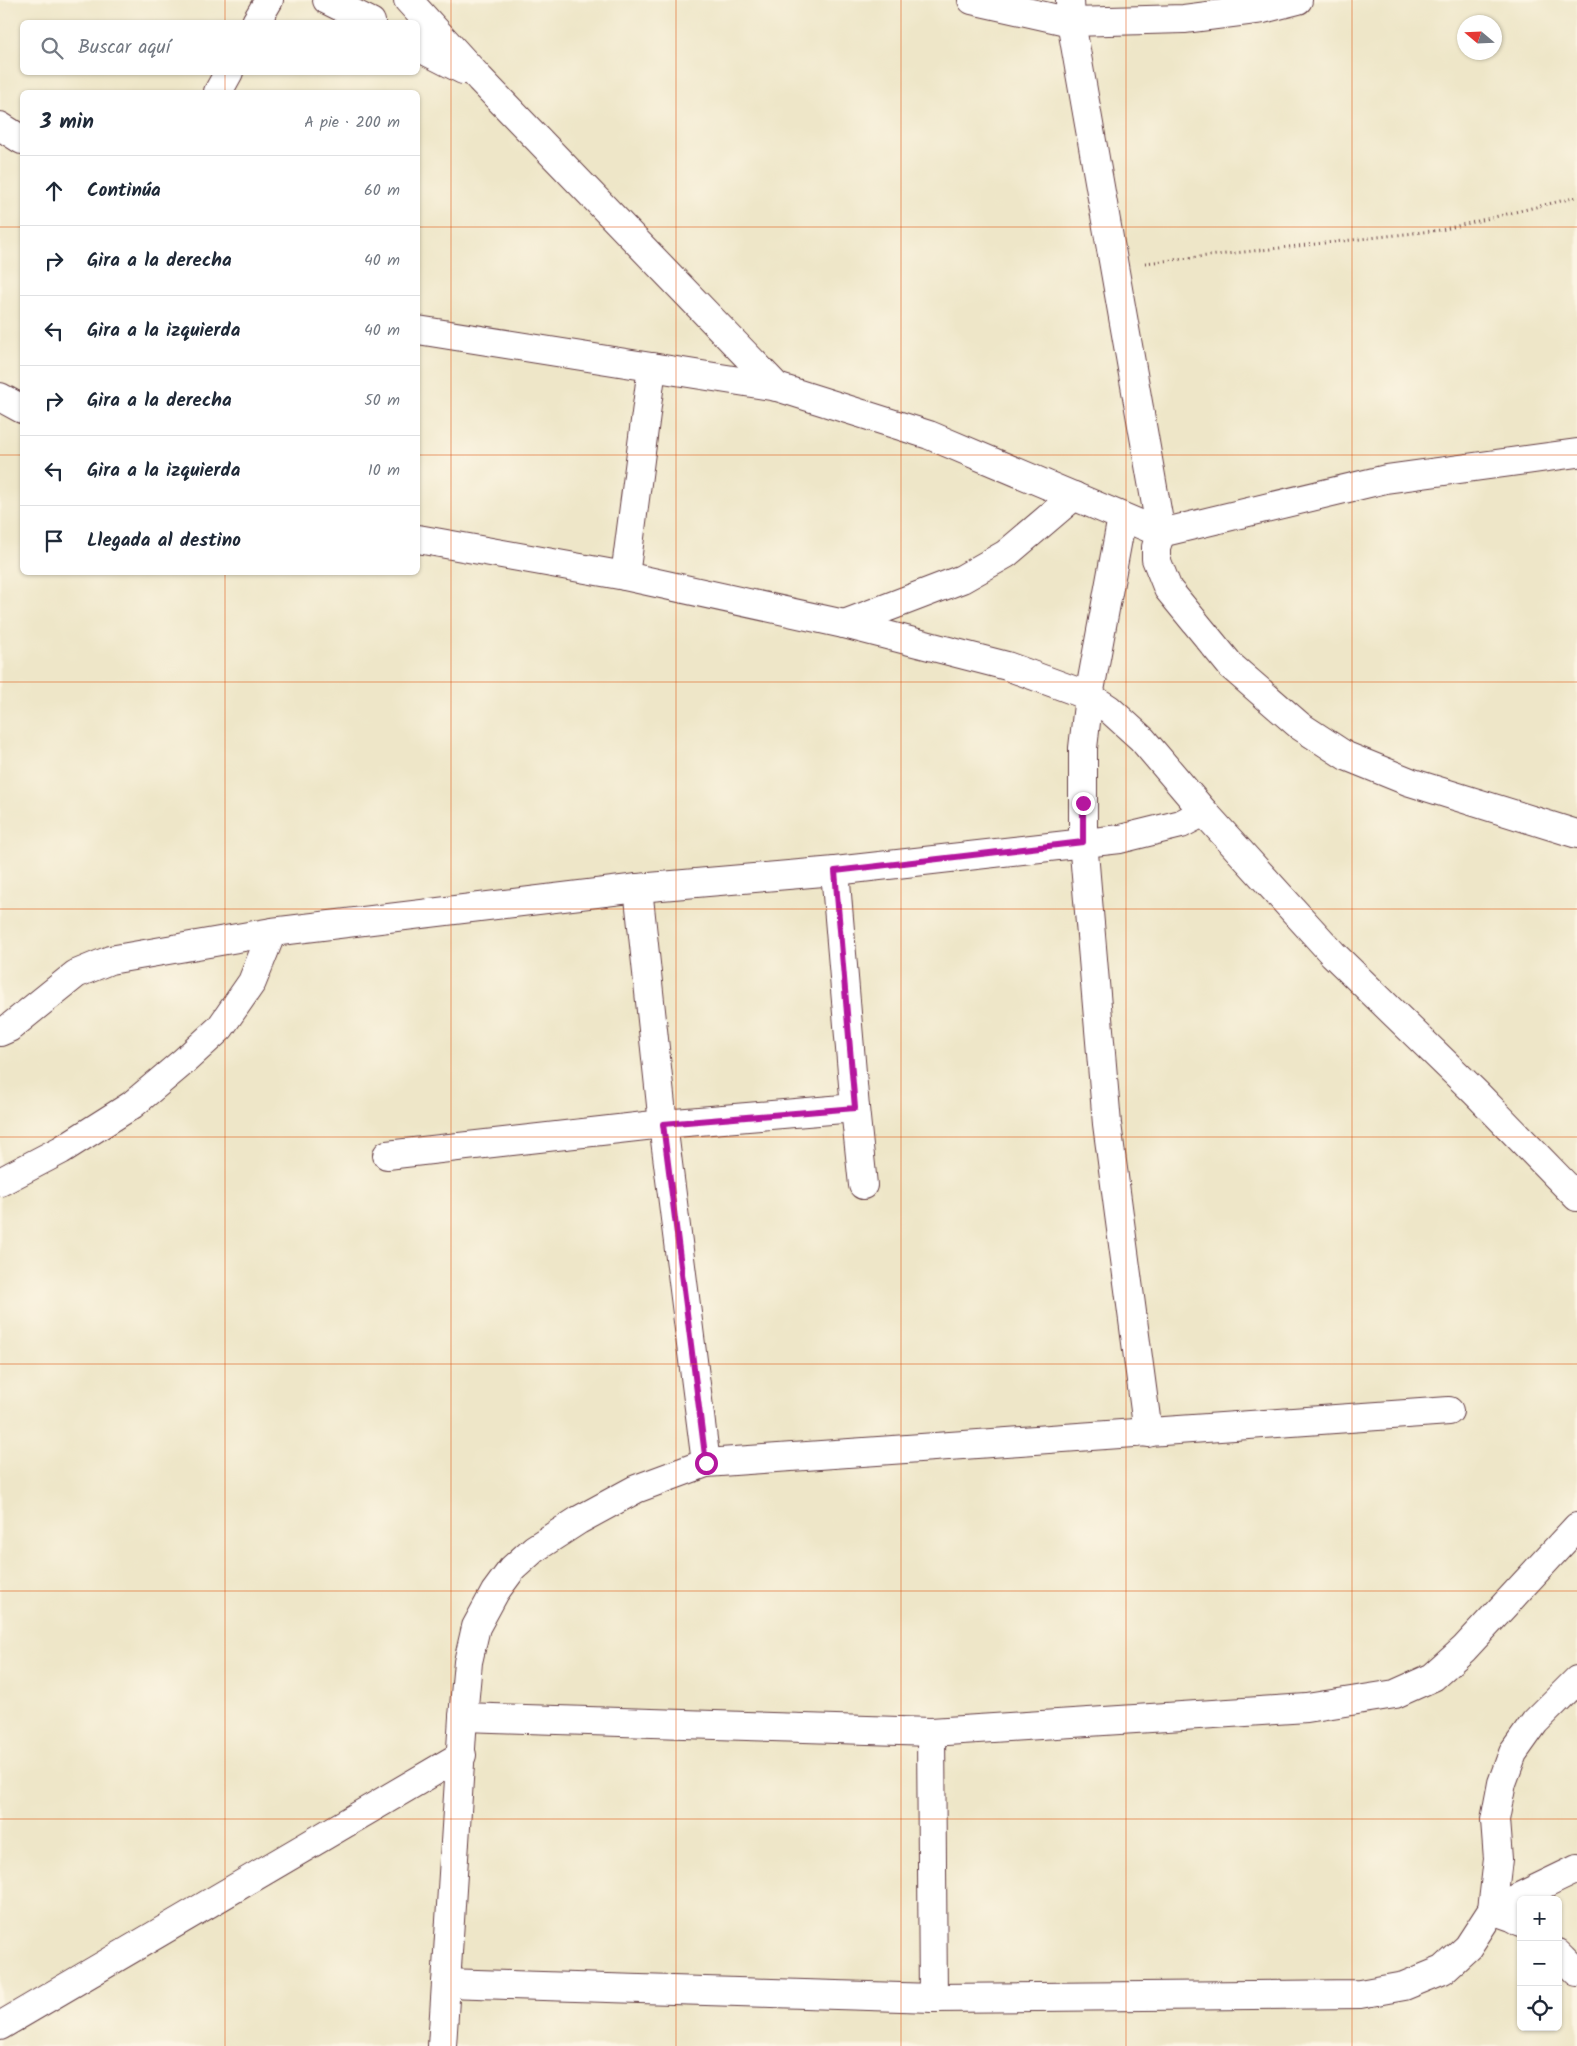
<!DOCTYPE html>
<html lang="es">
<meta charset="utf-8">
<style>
:root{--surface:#fff;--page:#f2f2f3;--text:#1f2937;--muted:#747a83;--line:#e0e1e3}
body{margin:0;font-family:Kalam,sans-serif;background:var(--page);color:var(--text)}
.controls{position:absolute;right:15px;bottom:15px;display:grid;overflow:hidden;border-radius:8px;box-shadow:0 1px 4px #0004}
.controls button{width:45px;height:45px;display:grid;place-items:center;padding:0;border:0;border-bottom:1px solid var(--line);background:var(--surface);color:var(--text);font:25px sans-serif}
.compass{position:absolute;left:1457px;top:15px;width:45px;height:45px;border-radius:50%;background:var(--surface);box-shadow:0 1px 4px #0004;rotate:289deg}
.stop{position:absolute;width:15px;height:15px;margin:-11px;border:4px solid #b5179e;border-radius:50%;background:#fff}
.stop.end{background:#b5179e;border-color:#fff;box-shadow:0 1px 5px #0008}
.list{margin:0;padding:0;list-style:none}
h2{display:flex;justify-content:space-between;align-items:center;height:65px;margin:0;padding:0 20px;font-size:21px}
h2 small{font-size:16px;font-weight:400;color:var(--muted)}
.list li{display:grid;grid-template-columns:32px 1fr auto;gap:15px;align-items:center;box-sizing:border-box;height:70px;padding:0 20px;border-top:1px solid var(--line)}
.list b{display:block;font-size:19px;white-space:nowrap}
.list em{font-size:16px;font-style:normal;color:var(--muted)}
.icon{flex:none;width:28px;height:28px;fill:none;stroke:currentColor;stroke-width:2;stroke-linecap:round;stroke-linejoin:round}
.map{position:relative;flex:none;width:1577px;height:2046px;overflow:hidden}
.search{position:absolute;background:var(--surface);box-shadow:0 1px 4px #0004;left:20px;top:20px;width:400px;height:55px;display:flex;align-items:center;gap:12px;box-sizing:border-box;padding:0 18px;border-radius:8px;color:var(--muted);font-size:19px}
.panel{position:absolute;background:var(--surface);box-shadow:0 1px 4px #0004;left:20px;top:90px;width:400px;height:485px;border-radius:8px}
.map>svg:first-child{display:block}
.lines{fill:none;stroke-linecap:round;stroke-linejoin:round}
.minor-casing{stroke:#633d43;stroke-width:30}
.path{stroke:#633d43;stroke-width:3;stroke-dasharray:1 4;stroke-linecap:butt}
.minor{stroke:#fff;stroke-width:28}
.route{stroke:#b5179e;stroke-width:6}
.grid{fill:none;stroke:#e0560e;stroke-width:1;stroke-opacity:0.55}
</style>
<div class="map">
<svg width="1577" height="2046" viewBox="0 0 1577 2046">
<rect width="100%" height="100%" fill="#fcf5e5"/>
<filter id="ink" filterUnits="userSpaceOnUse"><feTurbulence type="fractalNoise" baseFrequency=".02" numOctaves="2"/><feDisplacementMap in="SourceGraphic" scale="10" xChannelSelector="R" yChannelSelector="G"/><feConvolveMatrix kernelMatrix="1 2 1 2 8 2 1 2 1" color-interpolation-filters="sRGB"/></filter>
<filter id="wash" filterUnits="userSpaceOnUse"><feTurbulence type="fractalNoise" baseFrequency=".0096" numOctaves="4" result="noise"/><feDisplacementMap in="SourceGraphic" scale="20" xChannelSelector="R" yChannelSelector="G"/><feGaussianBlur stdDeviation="1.12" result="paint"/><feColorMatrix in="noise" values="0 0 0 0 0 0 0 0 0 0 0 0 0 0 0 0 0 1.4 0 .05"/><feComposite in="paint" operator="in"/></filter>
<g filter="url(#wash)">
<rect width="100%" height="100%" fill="#eee6c8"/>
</g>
<g filter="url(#ink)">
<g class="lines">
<defs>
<g id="minor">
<path d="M327,0L371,22"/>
<path d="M408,0L480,79L777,387"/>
<path d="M972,0L1071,22L1184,19L1263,9L1298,0"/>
<path d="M1070,0L1071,22L1161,533L1156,547V559L1168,589L1231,666L1300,726L1346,756L1410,782L1577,834"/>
<path d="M256,22L269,0"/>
<path d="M418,47L463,70"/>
<path d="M218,92L229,72"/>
<path d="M0,126L22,140"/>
<path d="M418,330L777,387L929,435L1161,533L1386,479L1577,453"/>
<path d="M0,397L22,409"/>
<path d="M1122,517L1089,696L1083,748V841L1107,1124L1148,1433"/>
<path d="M418,539L625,576L844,624L1007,666L1089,696L1109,709L1142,739L1204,812L1333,954L1476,1093L1577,1197"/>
<path d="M625,576L652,367"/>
<path d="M844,624L962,579L1006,554L1074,496"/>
<path d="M638,888L663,1124L706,1463"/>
<path d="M0,1032L9,1028L76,974L110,960L272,932L638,888L835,871L1120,839L1181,824L1204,812"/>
<path d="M855,1108L863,1185"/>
<path d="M387,1155L663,1124L855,1108L835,871"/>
<path d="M0,1182L61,1150L132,1105L183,1062L220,1028L252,982L272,932"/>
<path d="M463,1717L931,1732L1307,1708L1395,1694L1433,1677L1464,1649L1577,1527"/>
<path d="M931,1732L933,1998"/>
<path d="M1492,1910L1577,1869"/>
<path d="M1492,1910L1512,1917L1521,1922"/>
<path d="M1558,1953L1577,1972"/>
<path d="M446,1983L933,1998L1360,1994L1404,1986L1443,1970L1468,1947L1492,1910L1498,1859L1495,1820L1502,1783L1513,1753L1535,1722L1577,1680"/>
<path d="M0,2026L462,1755"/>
<path d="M442,2046L463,1717L468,1662L476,1627L495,1592L512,1569L534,1549L579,1520L636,1489L706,1463L1449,1411"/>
</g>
</defs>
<use href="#minor" class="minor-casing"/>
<path class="path" d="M1145,263L1441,230L1577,197"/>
<use href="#minor" class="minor"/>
</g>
</g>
<g class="lines" filter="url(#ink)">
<path class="route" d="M706,1463L663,1124L855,1108L835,871L1083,842V803"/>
</g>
<path class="grid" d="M225,0V22M451,0V2046M676,0V2046M901,0V2046M1126,0V2046M1352,0V2046M225,72V92M0,227H22M418,227H1577M0,455H22M418,455H1577M225,572V2046M0,682H1577M0,909H1577M0,1137H1577M0,1364H1577M0,1591H1577M0,1819H1577"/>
</svg>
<div class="controls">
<button>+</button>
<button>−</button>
<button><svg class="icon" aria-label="locate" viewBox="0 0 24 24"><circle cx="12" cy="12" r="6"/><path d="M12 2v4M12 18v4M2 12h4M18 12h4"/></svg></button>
</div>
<svg class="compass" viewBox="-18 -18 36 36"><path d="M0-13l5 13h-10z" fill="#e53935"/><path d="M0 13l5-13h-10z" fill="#747a83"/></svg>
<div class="stop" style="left:706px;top:1463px"></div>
<div class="stop end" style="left:1083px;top:803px"></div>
<div class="search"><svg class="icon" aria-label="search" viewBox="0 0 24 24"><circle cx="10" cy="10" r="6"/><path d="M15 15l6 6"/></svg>Buscar aquí</div>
<section class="panel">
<h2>3 min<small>A pie · 200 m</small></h2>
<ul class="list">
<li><svg class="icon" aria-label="ahead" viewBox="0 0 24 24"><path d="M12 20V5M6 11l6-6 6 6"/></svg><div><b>Continúa</b></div><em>60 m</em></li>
<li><svg class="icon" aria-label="right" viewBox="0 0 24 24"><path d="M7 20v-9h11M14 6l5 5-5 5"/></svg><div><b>Gira a la derecha</b></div><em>40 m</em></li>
<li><svg class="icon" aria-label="left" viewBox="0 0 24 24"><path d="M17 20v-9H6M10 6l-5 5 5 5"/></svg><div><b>Gira a la izquierda</b></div><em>40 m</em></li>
<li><svg class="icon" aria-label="right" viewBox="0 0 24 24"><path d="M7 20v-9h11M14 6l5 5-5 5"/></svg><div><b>Gira a la derecha</b></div><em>50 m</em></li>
<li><svg class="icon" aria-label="left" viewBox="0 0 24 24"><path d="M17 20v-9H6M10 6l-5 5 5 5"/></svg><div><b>Gira a la izquierda</b></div><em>10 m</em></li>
<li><svg class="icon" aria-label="arrive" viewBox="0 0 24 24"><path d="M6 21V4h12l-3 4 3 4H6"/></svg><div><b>Llegada al destino</b></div></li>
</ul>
</section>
</div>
